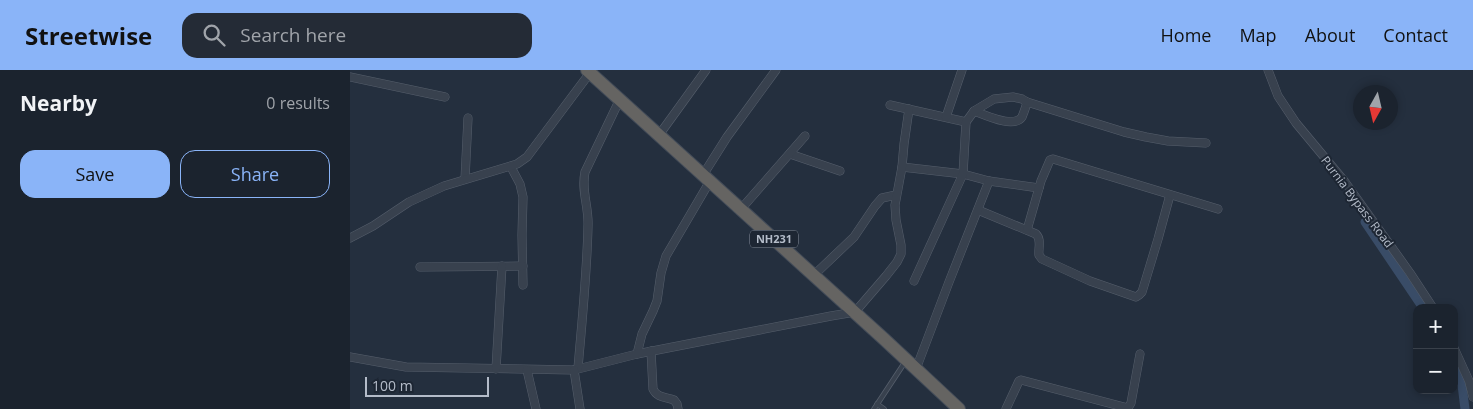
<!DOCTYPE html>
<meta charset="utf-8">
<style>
:root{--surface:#1b232e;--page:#242b36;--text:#f1f3f6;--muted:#a0a4aa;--line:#39404a;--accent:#8ab4f8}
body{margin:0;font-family:"Open Sans",sans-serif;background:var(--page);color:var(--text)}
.controls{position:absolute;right:15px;bottom:15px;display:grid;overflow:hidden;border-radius:10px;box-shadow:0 2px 8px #0003}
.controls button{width:45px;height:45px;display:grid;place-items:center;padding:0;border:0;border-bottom:1px solid var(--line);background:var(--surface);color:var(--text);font:25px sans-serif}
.compass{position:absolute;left:1003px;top:15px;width:45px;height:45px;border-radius:50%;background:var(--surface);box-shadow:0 2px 8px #0003;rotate:188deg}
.scale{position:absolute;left:15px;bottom:12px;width:124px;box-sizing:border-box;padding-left:5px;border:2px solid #b4bcc9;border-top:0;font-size:14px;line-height:18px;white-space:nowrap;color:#b4bcc9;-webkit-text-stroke:4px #1d2633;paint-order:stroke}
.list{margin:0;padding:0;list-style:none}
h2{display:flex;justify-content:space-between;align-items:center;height:65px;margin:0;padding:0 20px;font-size:21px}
h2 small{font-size:16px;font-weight:400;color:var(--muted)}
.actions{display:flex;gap:10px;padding:15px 20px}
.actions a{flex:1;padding:11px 0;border:1px solid var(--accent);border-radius:15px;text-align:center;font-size:18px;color:var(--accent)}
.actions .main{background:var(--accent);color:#111}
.icon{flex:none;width:28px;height:28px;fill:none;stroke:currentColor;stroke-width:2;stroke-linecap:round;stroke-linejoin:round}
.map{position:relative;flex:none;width:1123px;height:339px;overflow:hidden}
header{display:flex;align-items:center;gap:30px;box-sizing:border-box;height:70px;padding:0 25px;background:var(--accent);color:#111}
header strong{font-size:24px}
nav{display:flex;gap:28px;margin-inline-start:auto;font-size:18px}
.search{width:350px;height:45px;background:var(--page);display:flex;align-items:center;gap:12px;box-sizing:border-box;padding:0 18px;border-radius:15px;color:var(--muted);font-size:19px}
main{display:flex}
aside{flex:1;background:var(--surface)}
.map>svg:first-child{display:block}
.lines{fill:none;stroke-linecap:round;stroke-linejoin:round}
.canal{stroke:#394c67;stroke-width:9}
.service-casing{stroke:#565f6c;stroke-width:5.5}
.minor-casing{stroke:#565f6c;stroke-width:9}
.trunk-casing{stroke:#434c59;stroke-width:14}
.service{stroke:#38414e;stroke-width:4}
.minor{stroke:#38414e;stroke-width:8}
.trunk{stroke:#656462;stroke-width:12}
.labels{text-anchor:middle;stroke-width:4;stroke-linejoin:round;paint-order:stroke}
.shield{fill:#1d2633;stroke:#878f9c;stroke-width:1}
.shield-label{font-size:11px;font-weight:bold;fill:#b4bcc9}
.street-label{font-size:12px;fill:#b4bcc9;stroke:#1d2633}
</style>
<header>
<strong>Streetwise</strong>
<div class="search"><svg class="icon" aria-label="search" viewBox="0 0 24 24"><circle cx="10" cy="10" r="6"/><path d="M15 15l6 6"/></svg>Search here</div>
<nav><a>Home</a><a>Map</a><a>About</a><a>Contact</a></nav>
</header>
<main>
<aside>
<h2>Nearby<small>0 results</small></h2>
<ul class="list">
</ul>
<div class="actions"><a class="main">Save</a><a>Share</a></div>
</aside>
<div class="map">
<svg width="1123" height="339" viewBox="0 0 1123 339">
<rect width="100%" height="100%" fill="#242f3e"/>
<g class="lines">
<g class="canal">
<path d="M1015,152L1073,238"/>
<path d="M1104,299L1112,315L1115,339"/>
</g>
<defs>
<g id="service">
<path d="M527,334L534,339"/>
<path d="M524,339L555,292"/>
</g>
<g id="minor">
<path d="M918,0L928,26L946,53L995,112L1060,203L1083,238"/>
<path d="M0,7L95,27"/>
<path d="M540,35L616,52"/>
<path d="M624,41C635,45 664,59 672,47C674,42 676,37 677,32"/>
<path d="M596,47L612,0"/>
<path d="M309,65L356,0"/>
<path d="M440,84L490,101"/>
<path d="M161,97L170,114L173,127L172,165L173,215"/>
<path d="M552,97L613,104L639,111L689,118"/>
<path d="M353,105L377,67L426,0"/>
<path d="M115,109L118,48"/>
<path d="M391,139L455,66"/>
<path d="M628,140L686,164C692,170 688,178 689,185L692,189L740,211L786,227L789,225L792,222L808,169L820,125"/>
<path d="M677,160L691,111L700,90L703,89L868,139"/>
<path d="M0,168L23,156L59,132L94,116L167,94L177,87L242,0"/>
<path d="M70,197L173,196"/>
<path d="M464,205L504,167L525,136L532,128L546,125"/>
<path d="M564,211L613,104L616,52L624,41L644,29L663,27L672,29L677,32L774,62L796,67L818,71L856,73"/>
<path d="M1104,278L1119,311L1123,327"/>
<path d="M301,281L303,319C307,328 316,327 324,330L327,334L328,339"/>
<path d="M287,284L292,264L303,241L307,231L311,203L316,186L360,111"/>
<path d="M0,287L56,297L224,300L287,284L481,246L505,242L536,206L547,192L551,184V175L546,150L545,135L552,97L554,74L559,39"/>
<path d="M228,298C232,251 237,203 238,156C239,137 231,121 235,102L270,29"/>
<path d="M146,299L152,196"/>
<path d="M566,299L599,212L639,111"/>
<path d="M177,300L186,339"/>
<path d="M224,300L230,339"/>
<path d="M656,339L669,311L671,310L778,338L781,333L790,284"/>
</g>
<path id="trunk" d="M237,0L534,269L609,339"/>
</defs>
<use href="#service" class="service-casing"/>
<use href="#minor" class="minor-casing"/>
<use href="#trunk" class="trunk-casing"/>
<use href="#service" class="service"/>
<use href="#minor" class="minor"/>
<use href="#trunk" class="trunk"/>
</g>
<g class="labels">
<rect class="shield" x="400" y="160.5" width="48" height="17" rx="4"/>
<g class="shield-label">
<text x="424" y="173">NH231</text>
</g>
<g class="street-label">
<text transform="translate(1007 132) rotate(53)" y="4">Purnia Bypass Road</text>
</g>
</g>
</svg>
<div class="controls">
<button>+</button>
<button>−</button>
</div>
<svg class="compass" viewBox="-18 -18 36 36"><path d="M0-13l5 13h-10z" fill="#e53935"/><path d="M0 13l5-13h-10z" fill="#a0a4aa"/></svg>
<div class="scale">100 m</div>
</div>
</main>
